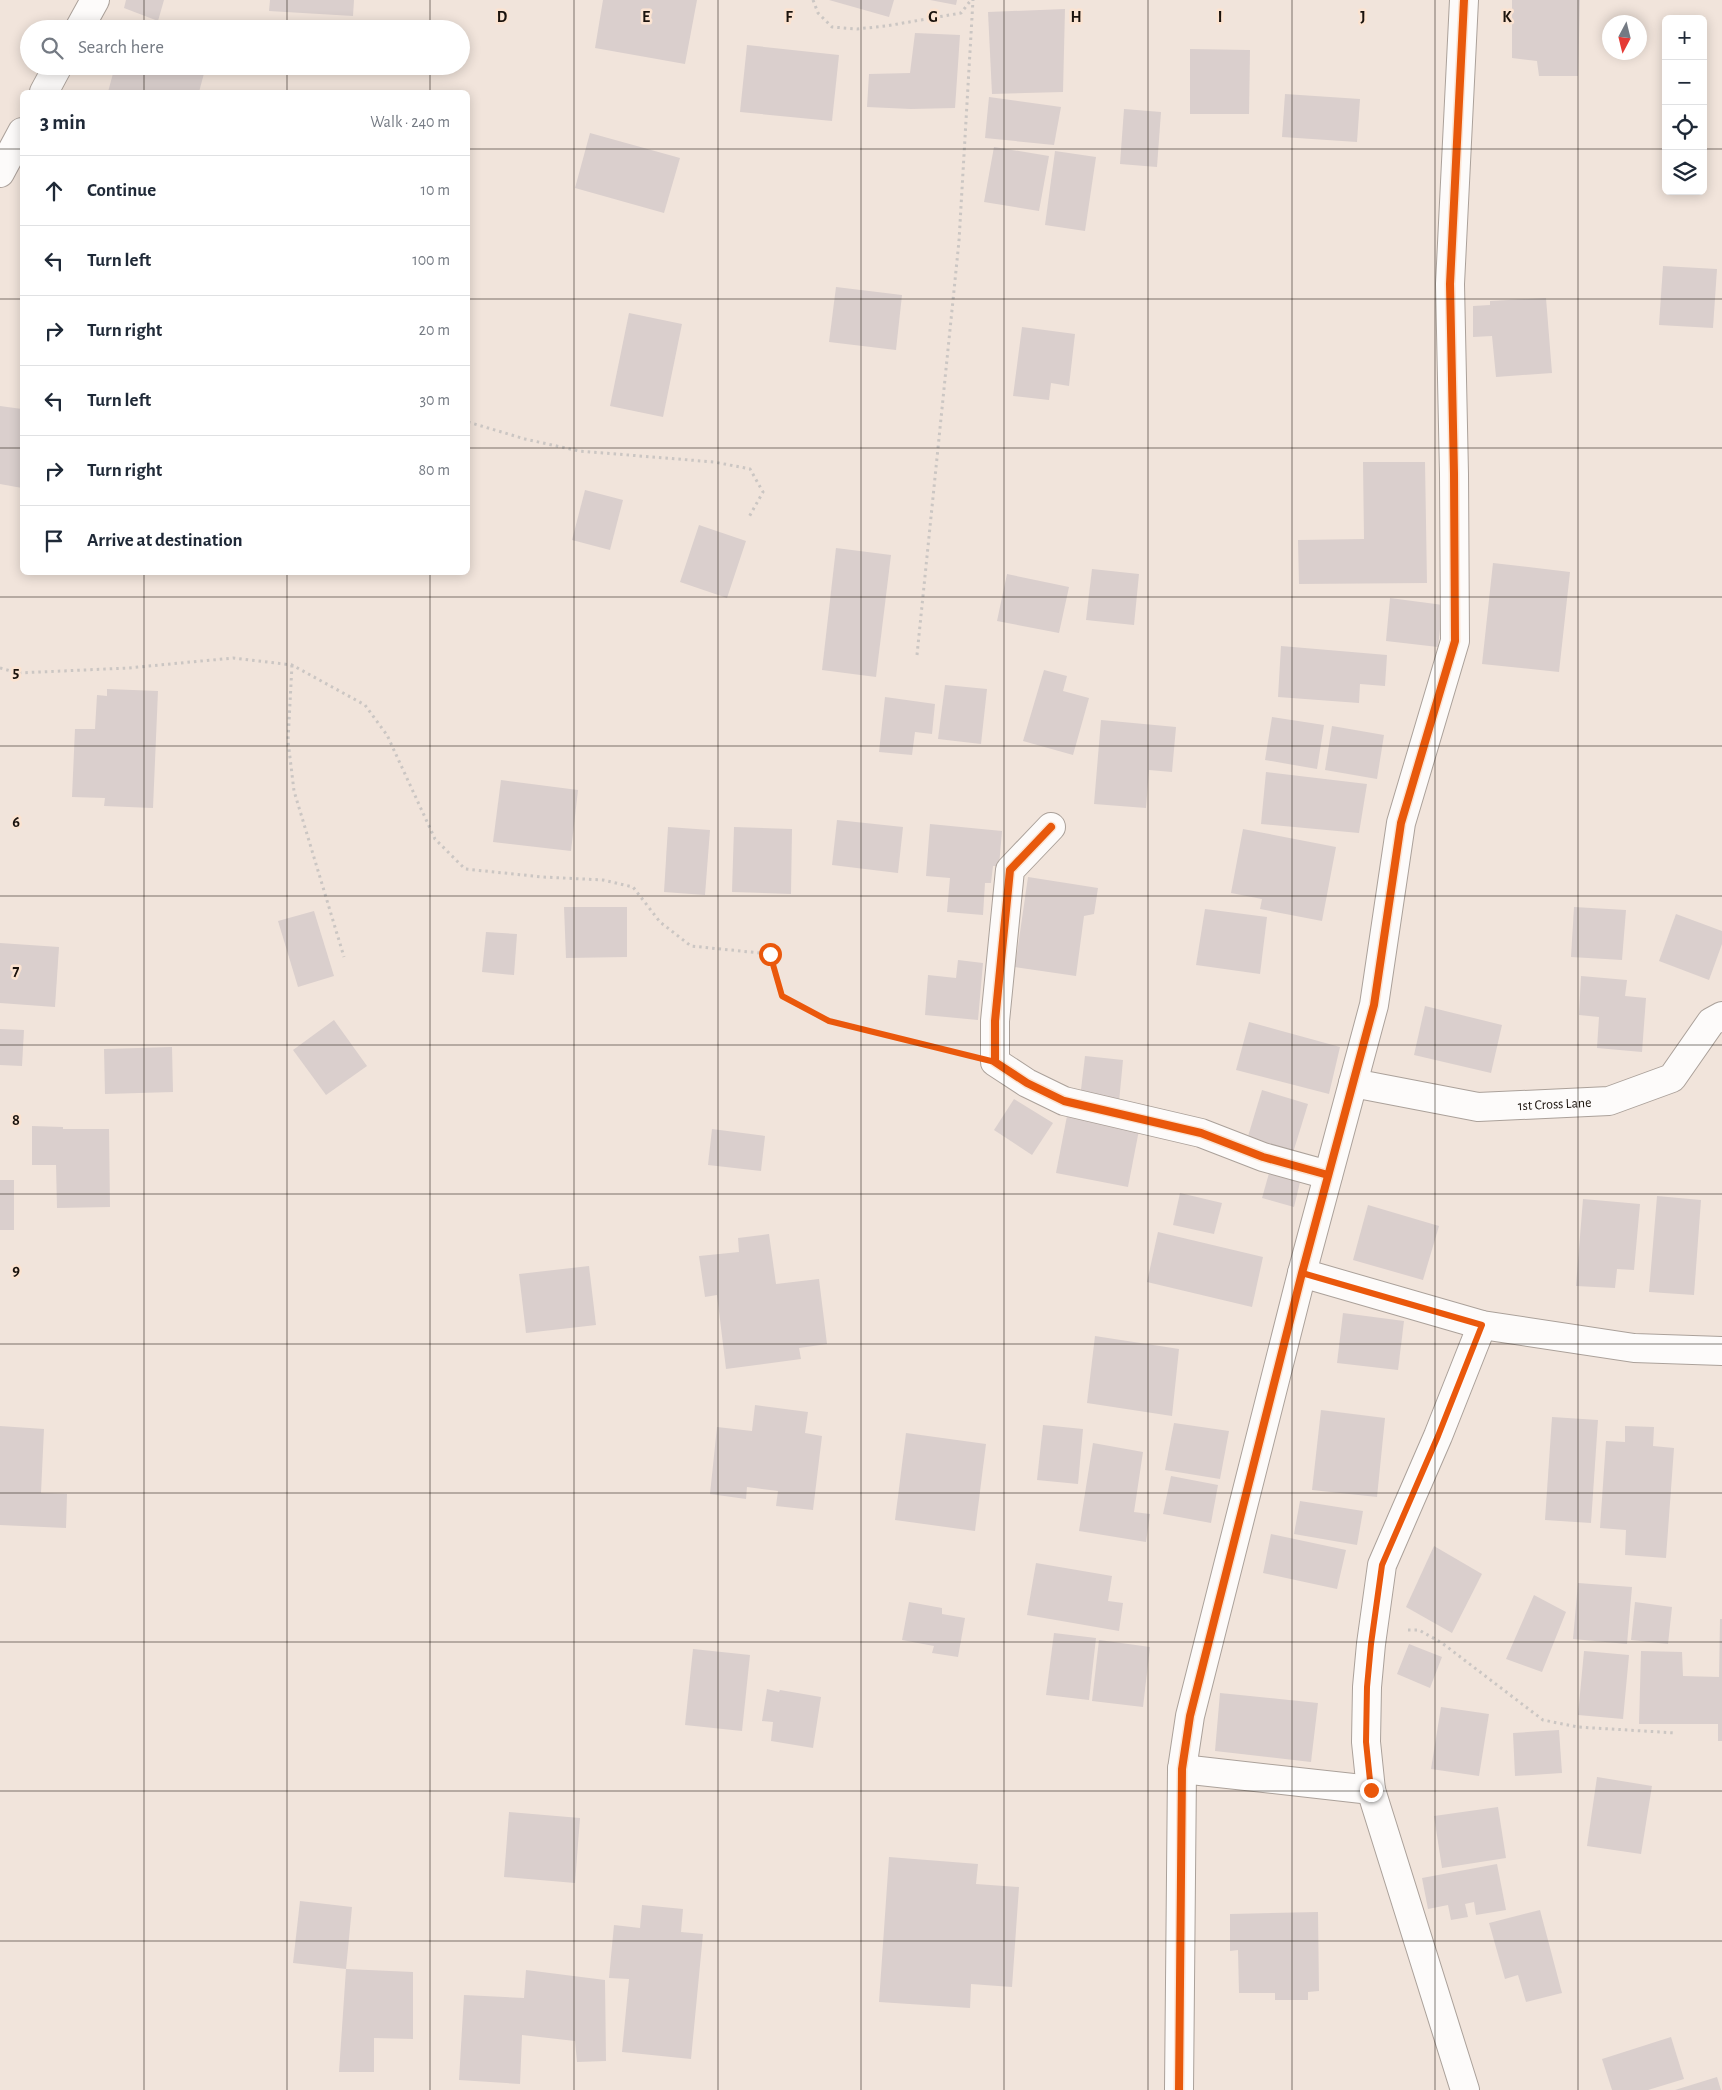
<!DOCTYPE html>
<meta charset="utf-8">
<style>
:root{--surface:#fff;--page:#f6f6f7;--text:#1f2937;--muted:#747a83;--line:#e0e1e3}
body{margin:0;font-family:"Alegreya Sans",sans-serif;background:var(--page);color:var(--text)}
.controls{position:absolute;right:15px;top:15px;display:grid;overflow:hidden;border-radius:8px;box-shadow:0 2px 12px #0003}
.controls button{width:45px;height:45px;display:grid;place-items:center;padding:0;border:0;border-bottom:1px solid var(--line);background:var(--surface);color:var(--text);font:25px sans-serif}
.compass{position:absolute;left:1602px;top:15px;width:45px;height:45px;border-radius:50%;background:var(--surface);box-shadow:0 2px 12px #0003;rotate:187deg}
.stop{position:absolute;width:15px;height:15px;margin:-11px;border:4px solid #ea580c;border-radius:50%;background:#fff}
.stop.end{background:#ea580c;border-color:#fff;box-shadow:0 1px 5px #0008}
.list{margin:0;padding:0;list-style:none}
h2{display:flex;justify-content:space-between;align-items:center;height:65px;margin:0;padding:0 20px;font-size:21px}
h2 small{font-size:16px;font-weight:400;color:var(--muted)}
.list li{display:grid;grid-template-columns:32px 1fr auto;gap:15px;align-items:center;box-sizing:border-box;height:70px;padding:0 20px;border-top:1px solid var(--line)}
.list b{display:block;font-size:19px;white-space:nowrap}
.list em{font-size:16px;font-style:normal;color:var(--muted)}
.icon{flex:none;width:28px;height:28px;fill:none;stroke:currentColor;stroke-width:2;stroke-linecap:round;stroke-linejoin:round}
.map{position:relative;flex:none;width:1722px;height:2090px;overflow:hidden}
.search{position:absolute;background:var(--surface);box-shadow:0 2px 12px #0003;left:20px;top:20px;width:450px;height:55px;display:flex;align-items:center;gap:12px;box-sizing:border-box;padding:0 18px;border-radius:28px;color:var(--muted);font-size:19px}
.panel{position:absolute;background:var(--surface);box-shadow:0 2px 12px #0003;left:20px;top:90px;width:450px;height:485px;border-radius:8px}
.map>svg:first-child{display:block}
.building{fill:#dacfcd}
.lines{fill:none;stroke-linecap:round;stroke-linejoin:round}
.minor-casing{stroke:#aba19a;stroke-width:30}
.primary-casing{stroke:#aba19a;stroke-width:30}
.path{stroke:#cbc6c3;stroke-width:3;stroke-dasharray:2.5 4;stroke-linecap:butt}
.minor{stroke:#fdfbfa;stroke-width:28}
.primary{stroke:#fdfbfa;stroke-width:28}
.cycleway-casing{stroke:#fbe3d1;stroke-width:11}
.cycleway{stroke:#e8590c;stroke-width:8}
.route{stroke:#ea580c;stroke-width:6}
.grid{fill:none;stroke:#1b130d;stroke-width:1;stroke-opacity:0.55}
.labels{text-anchor:middle;stroke-width:5;stroke-linejoin:round;paint-order:stroke}
.street-label{font-size:14px;fill:#1b130d;stroke:#fbe3d1}
.grid-label{font-size:16px;text-anchor:middle;font-weight:bold;fill:#1b130d;stroke:#fbe3d1;stroke-width:5;stroke-linejoin:round;paint-order:stroke}
</style>
<div class="map">
<svg width="1722" height="2090" viewBox="0 0 1722 2090">
<rect width="100%" height="100%" fill="#f1e4db"/>
<g class="building">
<path d="M126,0H164L158,21L124,8Z"/>
<path d="M270,0H354L353,16L269,11Z"/>
<path d="M603,0H697L685,64L595,48Z"/>
<path d="M829,0H894L889,17Z"/>
<path d="M930,0H957L956,5Z"/>
<path d="M1512,0H1580L1578,76H1539L1537,61L1512,58Z"/>
<path d="M1065,9L1063,92L992,94L988,12Z"/>
<path d="M915,33L960,35L955,108L911,109L867,107L869,74L910,73Z"/>
<path d="M747,45L839,55L832,121L740,112Z"/>
<path d="M1190,49L1250,50L1249,114H1190Z"/>
<path d="M115,66H125L145,72L147,66H206L199,92H108Z"/>
<path d="M1285,94L1360,99L1357,142L1282,137Z"/>
<path d="M989,97L1061,107L1054,145L985,138Z"/>
<path d="M1124,109L1161,112L1157,167L1120,164Z"/>
<path d="M590,133L680,158L664,213L575,188Z"/>
<path d="M994,147L1049,156L1039,211L984,202Z"/>
<path d="M1055,151L1096,157L1085,231L1045,225Z"/>
<path d="M1663,266L1717,269L1713,328L1659,325Z"/>
<path d="M836,287L902,295L896,350L829,342Z"/>
<path d="M1546,298L1552,373L1496,377L1492,336L1473,337V306L1490,305V301Z"/>
<path d="M629,313L682,324L663,417L610,406Z"/>
<path d="M1022,327L1075,334L1069,386L1051,383L1049,400L1013,396Z"/>
<path d="M0,406L22,409V488L0,484Z"/>
<path d="M1363,462H1425L1427,583L1299,584L1298,540L1364,539Z"/>
<path d="M585,490L623,500L610,550L572,540Z"/>
<path d="M699,525L746,541L727,598L680,582Z"/>
<path d="M836,548L891,555L876,677L822,670Z"/>
<path d="M1493,563L1570,572L1559,672L1482,664Z"/>
<path d="M1092,569L1139,574L1134,625L1086,620Z"/>
<path d="M1007,574L1069,587L1059,633L997,621Z"/>
<path d="M1390,598L1443,605L1438,647L1386,641Z"/>
<path d="M1281,646L1387,655L1385,686L1360,684L1359,703L1278,697Z"/>
<path d="M1044,670L1067,676L1063,691L1089,698L1073,755L1023,741Z"/>
<path d="M945,685L987,689L981,744L938,739Z"/>
<path d="M107,689L158,691L153,808L104,806L105,798L72,797L75,729H95L97,695L107,696Z"/>
<path d="M885,697L935,704L932,734L915,732L912,755L879,752Z"/>
<path d="M1272,717L1324,725L1317,769L1265,760Z"/>
<path d="M1101,720L1176,727L1172,772L1149,770L1146,808L1094,804Z"/>
<path d="M1332,726L1384,735L1377,779L1325,770Z"/>
<path d="M1266,772L1367,784L1359,833L1261,824Z"/>
<path d="M501,780L578,790L571,851L493,842Z"/>
<path d="M837,820L903,827L898,873L832,865Z"/>
<path d="M930,824L1002,831L999,866H993L991,883H985L983,915L947,912L950,878L926,876Z"/>
<path d="M668,827L710,830L705,895L664,892Z"/>
<path d="M734,827L792,829L791,894L732,892Z"/>
<path d="M1243,829L1336,847L1322,921L1260,909L1262,899L1231,893Z"/>
<path d="M1028,877L1098,888L1094,914L1084,916L1076,976L1015,967Z"/>
<path d="M564,907H627V957L566,958Z"/>
<path d="M1574,907L1626,910L1622,960L1571,957Z"/>
<path d="M1205,909L1267,917L1260,974L1196,965Z"/>
<path d="M314,911L334,976L298,987L278,921Z"/>
<path d="M1676,914L1722,931V944L1709,980L1659,961Z"/>
<path d="M486,932L517,934L514,975L482,972Z"/>
<path d="M0,943L59,947L55,1007L0,1003Z"/>
<path d="M958,960L983,963L978,1020L925,1015L928,975L956,978Z"/>
<path d="M1581,976L1627,980L1625,996L1646,998L1642,1052L1597,1048L1599,1017L1579,1015Z"/>
<path d="M1425,1006L1502,1025L1491,1073L1414,1055Z"/>
<path d="M334,1020L367,1066L326,1095L293,1050Z"/>
<path d="M1249,1022L1340,1047L1329,1094L1236,1070Z"/>
<path d="M0,1029L24,1030L22,1066L0,1065Z"/>
<path d="M172,1047L173,1092L105,1094L104,1049Z"/>
<path d="M1085,1056L1123,1060L1119,1102L1080,1098Z"/>
<path d="M1262,1090L1308,1104L1292,1156L1246,1143Z"/>
<path d="M1014,1099L1053,1123L1032,1155L994,1130Z"/>
<path d="M1067,1116L1139,1130L1128,1187L1056,1173Z"/>
<path d="M32,1126L63,1127V1129H109L110,1207L57,1208L56,1165H32Z"/>
<path d="M712,1129L765,1136L761,1171L708,1165Z"/>
<path d="M1271,1166L1302,1174L1294,1207L1262,1198Z"/>
<rect x="0" y="1180" width="14" height="50"/>
<path d="M1180,1193L1222,1203L1214,1234L1173,1225Z"/>
<path d="M1657,1196L1701,1200L1694,1295L1649,1292Z"/>
<path d="M1583,1199L1640,1204L1634,1270L1617,1269L1615,1288L1576,1286Z"/>
<path d="M1368,1205L1439,1226L1423,1280L1353,1260Z"/>
<path d="M1158,1232L1263,1257L1252,1307L1147,1282Z"/>
<path d="M769,1234L776,1284L819,1279L827,1344L799,1348L801,1359L726,1369L717,1295L705,1297L699,1256L739,1252L738,1238Z"/>
<path d="M589,1266L596,1325L526,1333L519,1274Z"/>
<path d="M1343,1313L1404,1321L1398,1370L1337,1363Z"/>
<path d="M1095,1336L1179,1349L1172,1416L1087,1403Z"/>
<path d="M755,1405L808,1412L805,1433L822,1436L813,1510L776,1506L778,1491L747,1487L746,1499L710,1494L717,1427L752,1431Z"/>
<path d="M1321,1410L1385,1418L1377,1497L1312,1490Z"/>
<path d="M1552,1417L1598,1420L1591,1523L1545,1520Z"/>
<path d="M1174,1423L1229,1431L1220,1479L1165,1470Z"/>
<path d="M1043,1425L1083,1429L1078,1484L1037,1480Z"/>
<path d="M0,1426L44,1429L41,1493L67,1494L66,1528L0,1525Z"/>
<path d="M1625,1426L1654,1427L1653,1446L1674,1448L1666,1558L1625,1555L1626,1530L1600,1528L1606,1441L1625,1442Z"/>
<path d="M906,1433L986,1444L975,1531L895,1520Z"/>
<path d="M1093,1443L1143,1452L1134,1512L1150,1514L1146,1542L1079,1531Z"/>
<path d="M1171,1476L1218,1485L1211,1523L1163,1514Z"/>
<path d="M1300,1501L1363,1511L1357,1545L1294,1534Z"/>
<path d="M1271,1534L1346,1550L1337,1589L1263,1573Z"/>
<path d="M1434,1546L1482,1574L1452,1633L1406,1607Z"/>
<path d="M1036,1563L1112,1576L1108,1601L1123,1603L1119,1631L1027,1615Z"/>
<path d="M1578,1583L1632,1587L1627,1644L1573,1639Z"/>
<path d="M1534,1595L1566,1612L1542,1672L1506,1659Z"/>
<path d="M909,1602L942,1608V1614L965,1618L958,1657L932,1653L934,1646L902,1640Z"/>
<path d="M1635,1602L1672,1607L1668,1644L1631,1640Z"/>
<path d="M1720,1619H1722V1741H1718V1724H1639L1641,1651L1682,1652L1683,1676L1719,1677Z"/>
<path d="M1054,1633L1096,1638L1089,1700L1046,1695Z"/>
<path d="M1099,1640L1150,1647L1143,1707L1092,1701Z"/>
<path d="M1409,1644L1442,1657L1430,1688L1397,1674Z"/>
<path d="M693,1649L750,1655L742,1731L685,1725Z"/>
<path d="M1584,1651L1629,1655L1623,1719L1578,1715Z"/>
<path d="M767,1689L779,1692L780,1690L821,1697L813,1748L771,1741L773,1722L762,1721Z"/>
<path d="M1220,1693L1318,1703L1311,1762L1215,1751Z"/>
<path d="M1441,1707L1489,1714L1479,1776L1431,1769Z"/>
<path d="M1559,1730L1562,1773L1515,1776L1513,1733Z"/>
<path d="M1597,1777L1652,1786L1641,1854L1587,1846Z"/>
<path d="M1498,1807L1506,1858L1442,1868L1434,1816Z"/>
<path d="M509,1812L580,1818L575,1883L504,1877Z"/>
<path d="M889,1857L978,1864L976,1884L1019,1887L1012,1987L971,1984L970,2008L879,2002Z"/>
<path d="M1497,1864L1506,1910L1476,1915L1474,1902L1465,1904L1468,1917L1451,1920L1448,1905L1428,1909L1422,1878Z"/>
<path d="M300,1901L352,1907L346,1969L293,1963Z"/>
<path d="M642,1905L683,1909L681,1932L703,1934L691,2059L622,2052L629,1979L609,1978L614,1925L640,1928Z"/>
<path d="M1540,1910L1562,1993L1526,2002L1518,1975L1505,1979L1489,1923Z"/>
<path d="M1318,1912L1319,1991L1308,1992V2000H1275V1993H1239L1238,1950L1230,1951V1914Z"/>
<path d="M346,1969L413,1972V2039L374,2038V2072H339Z"/>
<path d="M526,1970L605,1980L606,2061L577,2062L575,2041L522,2035L520,2084L459,2080L464,1995L524,1998Z"/>
<path d="M1671,2037L1684,2079L1648,2090H1612L1602,2059Z"/>
<path d="M1717,2077L1721,2090H1675Z"/>
</g>
<g class="lines">
<defs>
<g id="minor">
<path d="M1051,827L1010,870L995,1021V1062L1027,1083L1064,1101L1201,1133L1263,1157L1328,1175"/>
<path id="s1" d="M1353,1083L1478,1107L1609,1101L1672,1078L1711,1022L1722,1016"/>
<path d="M1302,1273L1482,1325L1634,1348L1722,1351"/>
<path d="M1182,1769L1371,1790L1465,2090"/>
<path d="M1371,1790L1366,1742L1367,1687L1371,1644L1382,1565L1438,1436L1482,1325"/>
<path d="M1179,2090L1182,1769L1190,1716L1302,1273L1374,1005L1401,823L1455,641L1454,474L1450,284L1464,0"/>
</g>
<g id="primary">
<path d="M79,29L95,0"/>
<path d="M44,92L58,66"/>
<path d="M0,173L22,132"/>
</g>
</defs>
<use href="#minor" class="minor-casing"/>
<use href="#primary" class="primary-casing"/>
<g class="path">
<path d="M813,0L818,13L832,27L857,29L886,26L961,13L971,0"/>
<path d="M468,422L525,439L579,451L714,462L750,469L763,492L749,517"/>
<path d="M917,655L959,241L973,0"/>
<path d="M292,665L288,741L294,791L344,957"/>
<path d="M0,668L18,673L128,668L233,658L292,665L365,705L387,735L435,839L465,869L543,877L603,880L633,887L660,922L691,946L770,954L782,996L829,1021L961,1054"/>
<path d="M1408,1630H1419L1442,1643L1543,1720L1578,1727L1676,1733"/>
</g>
<use href="#minor" class="minor"/>
<use href="#primary" class="primary"/>
<defs>
<g id="cycleway">
<path d="M1051,827L1010,870L995,1021V1062L1027,1083L1064,1101L1201,1133L1263,1157L1328,1175"/>
<path d="M1179,2090L1182,1769L1190,1716L1302,1273L1374,1005L1401,823L1455,641L1454,474L1450,284L1464,0"/>
</g>
</defs>
<use href="#cycleway" class="cycleway-casing"/>
<use href="#cycleway" class="cycleway"/>
</g>
<g class="lines">
<path class="route" d="M770,954L782,996L829,1021L995,1062L1027,1083L1064,1101L1201,1133L1263,1157L1328,1175L1302,1273L1482,1325L1438,1436L1382,1565L1371,1644L1367,1687L1366,1742L1371,1790"/>
</g>
<path class="grid" d="M144,0V29M287,0V29M430,0V29M574,0V2090M718,0V2090M861,0V2090M1004,0V2090M1148,0V2090M1292,0V2090M1435,0V2090M1578,0V2090M144,66V92M287,66V92M430,66V92M0,149H22M468,149H1666M1703,149H1722M0,299H22M468,299H1722M0,448H22M468,448H1722M144,572V2090M287,572V2090M430,572V2090M0,597H1722M0,746H1722M0,896H1722M0,1045H1722M0,1194H1722M0,1344H1722M0,1493H1722M0,1642H1722M0,1791H1722M0,1941H1722"/>
<g class="labels">
<g class="street-label">
<text dy="5" stroke="none"><textPath href="#s1" startOffset="204">1st Cross Lane</textPath></text>
</g>
</g>
<g class="grid-label">
<text x="502" y="22">D</text>
<text x="646" y="22">E</text>
<text x="789" y="22">F</text>
<text x="933" y="22">G</text>
<text x="1076" y="22">H</text>
<text x="1220" y="22">I</text>
<text x="1363" y="22">J</text>
<text x="1507" y="22">K</text>
<text x="16" y="677">5</text>
<text x="16" y="827">6</text>
<text x="16" y="976">7</text>
<text x="16" y="1125">8</text>
<text x="16" y="1275">9</text>
</g>
</svg>
<div class="controls">
<button>+</button>
<button>−</button>
<button><svg class="icon" aria-label="locate" viewBox="0 0 24 24"><circle cx="12" cy="12" r="6"/><path d="M12 2v4M12 18v4M2 12h4M18 12h4"/></svg></button>
<button><svg class="icon" aria-label="layers" viewBox="0 0 24 24"><path d="M12 4l9 5-9 5-9-5zM3 14l9 5 9-5"/></svg></button>
</div>
<svg class="compass" viewBox="-18 -18 36 36"><path d="M0-13l5 13h-10z" fill="#e53935"/><path d="M0 13l5-13h-10z" fill="#747a83"/></svg>
<div class="stop" style="left:770px;top:954px"></div>
<div class="stop end" style="left:1371px;top:1790px"></div>
<div class="search"><svg class="icon" aria-label="search" viewBox="0 0 24 24"><circle cx="10" cy="10" r="6"/><path d="M15 15l6 6"/></svg>Search here</div>
<section class="panel">
<h2>3 min<small>Walk · 240 m</small></h2>
<ul class="list">
<li><svg class="icon" aria-label="ahead" viewBox="0 0 24 24"><path d="M12 20V5M6 11l6-6 6 6"/></svg><div><b>Continue</b></div><em>10 m</em></li>
<li><svg class="icon" aria-label="left" viewBox="0 0 24 24"><path d="M17 20v-9H6M10 6l-5 5 5 5"/></svg><div><b>Turn left</b></div><em>100 m</em></li>
<li><svg class="icon" aria-label="right" viewBox="0 0 24 24"><path d="M7 20v-9h11M14 6l5 5-5 5"/></svg><div><b>Turn right</b></div><em>20 m</em></li>
<li><svg class="icon" aria-label="left" viewBox="0 0 24 24"><path d="M17 20v-9H6M10 6l-5 5 5 5"/></svg><div><b>Turn left</b></div><em>30 m</em></li>
<li><svg class="icon" aria-label="right" viewBox="0 0 24 24"><path d="M7 20v-9h11M14 6l5 5-5 5"/></svg><div><b>Turn right</b></div><em>80 m</em></li>
<li><svg class="icon" aria-label="arrive" viewBox="0 0 24 24"><path d="M6 21V4h12l-3 4 3 4H6"/></svg><div><b>Arrive at destination</b></div></li>
</ul>
</section>
</div>
